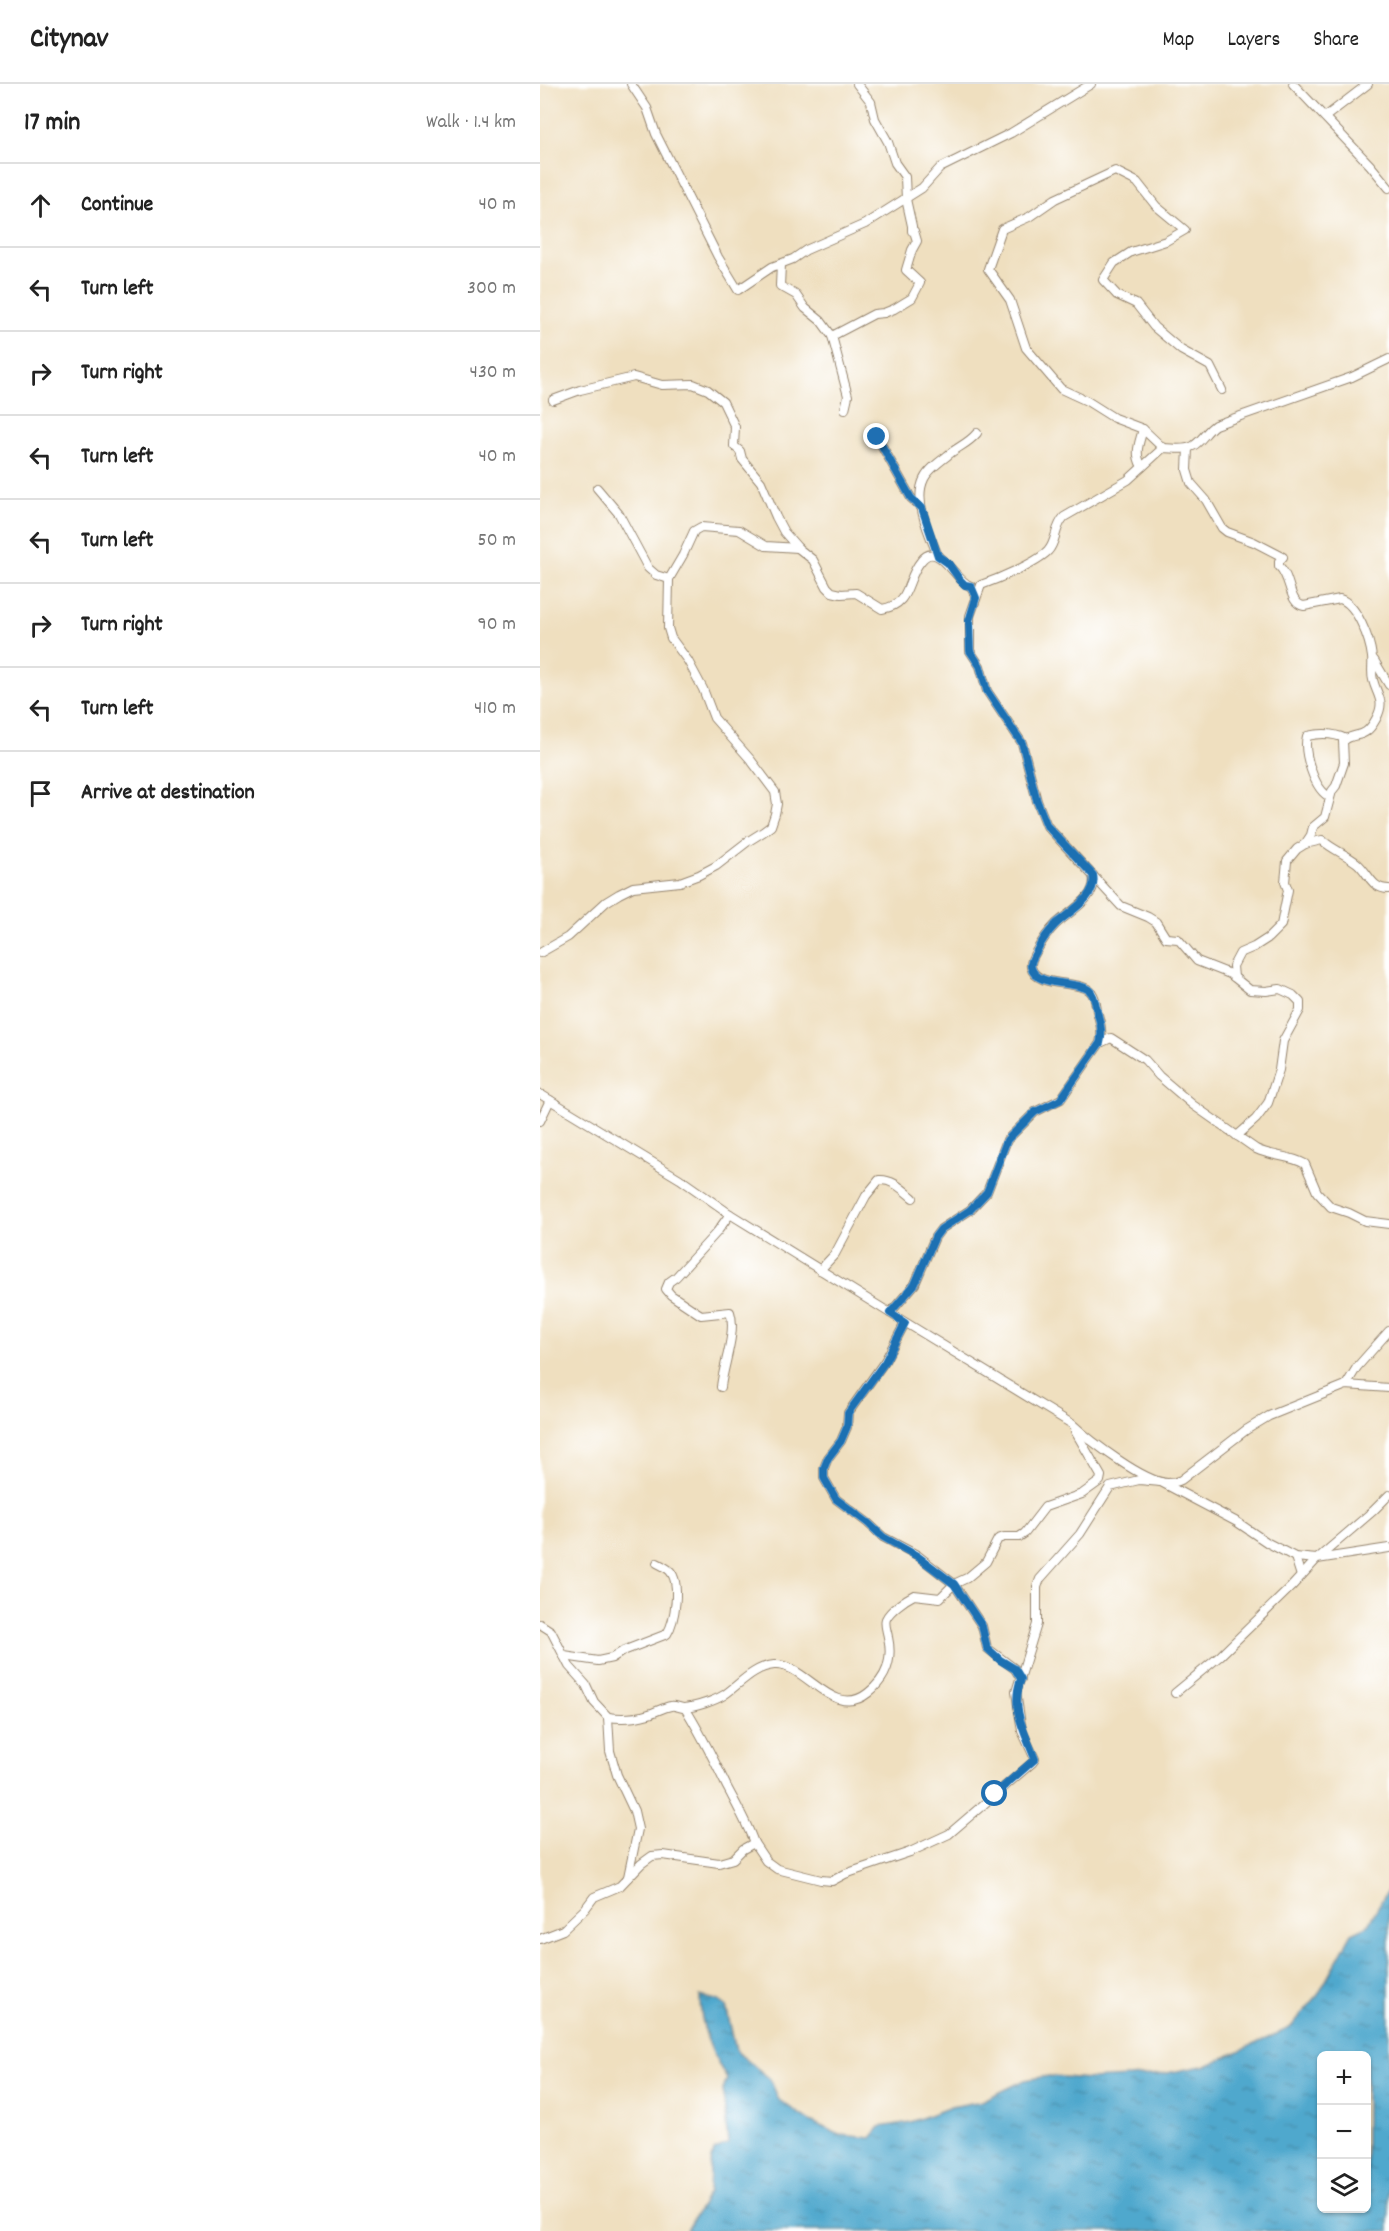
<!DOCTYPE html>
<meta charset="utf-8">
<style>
:root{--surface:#fff;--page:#f6f6f6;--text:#222;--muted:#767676;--line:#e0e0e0}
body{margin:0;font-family:Dekko,sans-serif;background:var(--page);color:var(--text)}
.controls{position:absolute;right:18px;bottom:18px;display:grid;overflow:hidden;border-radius:9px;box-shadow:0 2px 4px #0004}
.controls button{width:54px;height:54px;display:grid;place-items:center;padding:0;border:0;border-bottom:2px solid var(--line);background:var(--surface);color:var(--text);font:30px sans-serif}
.stop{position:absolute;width:18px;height:18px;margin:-14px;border:4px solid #1f6fb2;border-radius:50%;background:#fff}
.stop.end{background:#1f6fb2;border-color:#fff;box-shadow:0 2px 6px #0008}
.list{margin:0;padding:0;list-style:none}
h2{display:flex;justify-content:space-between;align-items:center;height:78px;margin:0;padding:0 24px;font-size:26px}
h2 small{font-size:20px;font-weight:400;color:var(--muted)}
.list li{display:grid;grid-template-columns:39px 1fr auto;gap:18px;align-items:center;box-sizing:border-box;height:84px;padding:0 24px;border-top:2px solid var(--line)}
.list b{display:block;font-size:22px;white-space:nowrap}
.list em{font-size:20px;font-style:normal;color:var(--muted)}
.icon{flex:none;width:33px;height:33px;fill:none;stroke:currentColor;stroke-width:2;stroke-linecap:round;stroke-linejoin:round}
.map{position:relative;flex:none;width:849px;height:2147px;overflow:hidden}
header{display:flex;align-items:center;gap:36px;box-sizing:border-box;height:84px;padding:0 30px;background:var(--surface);border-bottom:2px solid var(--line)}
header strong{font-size:28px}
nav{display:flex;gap:33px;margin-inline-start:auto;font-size:21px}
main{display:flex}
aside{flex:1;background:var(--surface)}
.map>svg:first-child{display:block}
.water{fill:url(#water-ripples);stroke:#466976;stroke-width:1.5;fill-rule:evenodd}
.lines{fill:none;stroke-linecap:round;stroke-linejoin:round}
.street-casing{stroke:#95846e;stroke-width:10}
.street{stroke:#fff;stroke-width:8}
.route{stroke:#1f6fb2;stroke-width:8}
</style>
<header>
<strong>Citynav</strong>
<nav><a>Map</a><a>Layers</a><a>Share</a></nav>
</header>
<main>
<aside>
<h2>17 min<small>Walk · 1.4 km</small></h2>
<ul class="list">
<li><svg class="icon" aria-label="ahead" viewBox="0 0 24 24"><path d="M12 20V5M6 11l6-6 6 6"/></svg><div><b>Continue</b></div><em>40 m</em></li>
<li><svg class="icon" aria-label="left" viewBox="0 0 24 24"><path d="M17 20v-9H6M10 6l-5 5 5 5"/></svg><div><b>Turn left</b></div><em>300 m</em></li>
<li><svg class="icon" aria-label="right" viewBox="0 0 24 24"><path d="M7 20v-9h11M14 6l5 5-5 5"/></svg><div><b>Turn right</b></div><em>430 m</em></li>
<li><svg class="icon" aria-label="left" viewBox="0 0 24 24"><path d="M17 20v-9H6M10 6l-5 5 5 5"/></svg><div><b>Turn left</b></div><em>40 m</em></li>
<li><svg class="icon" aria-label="left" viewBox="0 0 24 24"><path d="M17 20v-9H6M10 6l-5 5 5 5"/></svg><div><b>Turn left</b></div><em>50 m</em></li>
<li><svg class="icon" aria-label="right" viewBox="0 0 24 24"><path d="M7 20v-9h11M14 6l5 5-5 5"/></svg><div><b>Turn right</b></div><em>90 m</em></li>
<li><svg class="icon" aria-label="left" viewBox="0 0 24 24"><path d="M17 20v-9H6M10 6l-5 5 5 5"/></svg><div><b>Turn left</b></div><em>410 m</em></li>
<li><svg class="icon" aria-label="arrive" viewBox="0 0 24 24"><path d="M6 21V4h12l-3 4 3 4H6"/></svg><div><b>Arrive at destination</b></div></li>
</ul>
</aside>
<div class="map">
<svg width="849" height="2147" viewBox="0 0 849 2147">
<defs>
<pattern id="water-ripples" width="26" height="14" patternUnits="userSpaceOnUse" patternTransform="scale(1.5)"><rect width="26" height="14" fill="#50a8cd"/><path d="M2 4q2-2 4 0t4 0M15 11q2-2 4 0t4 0" fill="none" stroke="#4489a6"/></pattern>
</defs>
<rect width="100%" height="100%" fill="#fff"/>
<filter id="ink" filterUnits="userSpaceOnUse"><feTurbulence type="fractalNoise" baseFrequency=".0167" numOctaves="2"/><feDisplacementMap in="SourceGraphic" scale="12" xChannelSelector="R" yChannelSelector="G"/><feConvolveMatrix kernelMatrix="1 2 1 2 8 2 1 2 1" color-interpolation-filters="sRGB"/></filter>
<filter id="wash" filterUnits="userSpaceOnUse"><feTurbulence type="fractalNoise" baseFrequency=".008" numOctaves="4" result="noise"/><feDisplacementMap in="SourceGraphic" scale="24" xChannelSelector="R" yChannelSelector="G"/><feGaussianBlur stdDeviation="1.35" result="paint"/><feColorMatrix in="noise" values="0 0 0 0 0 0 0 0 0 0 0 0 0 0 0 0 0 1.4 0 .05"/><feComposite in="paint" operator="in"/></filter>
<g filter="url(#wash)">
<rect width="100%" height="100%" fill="#efdfbf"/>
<path class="water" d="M849,1804V2147H146L169,2108L170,2085L174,2067L188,2060L183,2006L187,1995C171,1968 160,1943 160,1912L179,1917L186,1922L196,1967L230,1995L239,2016L270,2037L300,2051L331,2054L340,2043L371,2038L411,2023L442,2017L485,1996L509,1992L550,1995L590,1993L622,1990L668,1981L750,1944L778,1911L812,1849L827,1842ZM782,1972H826V2124H782Z"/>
</g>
<g filter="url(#ink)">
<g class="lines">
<defs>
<g id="street">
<path d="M91,0L107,24L116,50L178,173L198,206L232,183L253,175L266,166L325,140L382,104L400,84L471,49L551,0"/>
<path d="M753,0L830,81L849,104"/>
<path d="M785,33L828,0"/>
<path d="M241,180L240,202L256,211L265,224L281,237L292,252L308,312L305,325"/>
<path d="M292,252L334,230L344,229L354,225L372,214L380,199L366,186L372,166L377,157L374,147H372V142L366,115L365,93L355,79L348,58L335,35L331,18L317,0"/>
<path d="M13,316L40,306L94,293L122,301L153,300L168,306L183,318L195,343L194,362L200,367L202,375L221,398L236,433L244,448L258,464"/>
<path d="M337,353L371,414L381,423"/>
<path d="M623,364L603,345L574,334L547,317L521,305L486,264L470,216L448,185L462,145L489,133L515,115L575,87L597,98L616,122L645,146L626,157L591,168L574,179L563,196L577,211L596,220L614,243L641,266L670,282L682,306"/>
<path d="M648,364L647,386L651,399L666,416L682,444L687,448L714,458L743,473L739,477V482C752,494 748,520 764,522L800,515C817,520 830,556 832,573C833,581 831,589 833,596C837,612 846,617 836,635C824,657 816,647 803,657L804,679L796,702L792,707L785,733L773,743L771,751L765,760L757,765L747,777L745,798L748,806L741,841L728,854L714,863L700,869L693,882L694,893"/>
<path d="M602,383C594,369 599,360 603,345"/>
<path d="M57,404L79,430L108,484L116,491L129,495"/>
<path d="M398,472C390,452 373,417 384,395C388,386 399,378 407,372C417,363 428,360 437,349"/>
<path d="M834,576L849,601"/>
<path d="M790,713C774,706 763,668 767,652C780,649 794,649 806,655"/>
<path d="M765,760L782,756C793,766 806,770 817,779C829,789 831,805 849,805"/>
<path d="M0,869L28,853L66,818L79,810L93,803L140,798L159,791L176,782L207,758L223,748L231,742L235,730L237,720L235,708L210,675L174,634L163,605L148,577L131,554L128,544L129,495L143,471L154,447L161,443L199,446L226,462L258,464L273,476L287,503L292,508L301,510L316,509L342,525C372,520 365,496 381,477C398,454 416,499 431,502L436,514"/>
<path d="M560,959L571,954L605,976L619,992L653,1021L716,1065C732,1073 750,1071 765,1080L777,1108L791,1123L809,1129L825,1137L849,1140"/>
<path d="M0,1010L140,1095L190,1130L350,1229L532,1340C549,1356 605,1399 628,1399C633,1399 637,1398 641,1396L706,1346L729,1332L806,1301L849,1304"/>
<path d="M0,1037L10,1016"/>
<path d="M697,1052L716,1035L728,1019L739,986L743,957L760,926V918L753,911L740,905L726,907L710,906L690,890L657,877L638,855L626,854L616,838L608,833L581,822L507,742L497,717L482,659L447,607L440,582L430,567V532L441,501C458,495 496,479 508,467C517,457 514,444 524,433L588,396L623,364C633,364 644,367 653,362C662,357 666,347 675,341L812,293L849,275"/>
<path d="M280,1186L295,1170L326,1112L339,1096C353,1095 363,1106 373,1114"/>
<path d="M350,1229L375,1200L395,1153L401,1145L430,1126L447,1108L467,1056L495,1028L521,1015L560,959C563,948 560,938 557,927C556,920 555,910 549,906C536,896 496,904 491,883C490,877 494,871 497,866C502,857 509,847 516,840C530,827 559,813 553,791"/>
<path d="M365,1239L345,1277L308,1329L307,1343L301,1357L288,1374L284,1384V1394L296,1415L328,1439L343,1453L377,1471L414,1500L442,1542L447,1564L475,1585L481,1595"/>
<path d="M806,1301L817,1283L849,1247"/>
<path d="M181,1303C183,1282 197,1248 190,1228L161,1231L131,1211L126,1205L129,1198L136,1193L177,1148L190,1130"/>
<path d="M755,1473L761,1492"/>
<path d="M0,1540L11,1547L29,1582L46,1601L54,1618L68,1633C82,1635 96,1634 109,1630C116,1628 124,1623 131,1622C135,1621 140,1624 144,1624C156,1623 174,1617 184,1611C200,1600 213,1583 234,1581C265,1578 293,1637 328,1609C347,1594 353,1576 348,1553C347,1547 344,1540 346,1535C350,1526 366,1515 374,1511L400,1514L414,1500L427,1494L446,1478L458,1455L464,1453H479L485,1449L505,1423L542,1410L560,1397L561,1392L535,1347"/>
<path d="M24,1572L58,1577L72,1574L83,1567L127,1550C135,1537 141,1499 130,1487C127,1484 121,1481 117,1479"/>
<path d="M635,1609L680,1572L751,1503L777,1475L849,1464"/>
<path d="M68,1633L70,1667L77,1691L94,1727L98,1745L88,1793"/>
<path d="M214,1759L226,1777L237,1785L281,1796L292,1797L305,1790L370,1768L409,1750L492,1679L495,1675L482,1647L476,1608L497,1540V1503L500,1495L540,1450L570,1403L599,1396L621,1398L697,1438L728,1459L755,1473L777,1475L833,1427L849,1411"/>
<path d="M0,1855L23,1846L45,1825L54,1813L80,1802L101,1780L112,1772L123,1771L179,1779L193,1775L203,1765L214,1759C207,1739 197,1722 187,1703C174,1676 161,1649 145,1624"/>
</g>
</defs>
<use href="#street" class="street-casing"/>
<use href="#street" class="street"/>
</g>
</g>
<g class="lines" filter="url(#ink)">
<path class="route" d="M337,353L371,414L382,424L398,472L408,479L420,496L425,501L431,502L436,514L429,537L430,567L440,582L447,607L482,659L497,717L507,742L553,791C558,813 530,827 516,840C508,848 500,860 495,870C493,874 490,878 491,883C496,904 536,896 549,906C554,910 556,921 557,927C560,938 563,948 560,959L520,1016L495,1028L467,1056L447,1108L430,1126L401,1145L395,1153L375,1200L350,1229L365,1239L345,1278L308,1329L307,1343L301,1357L288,1374L284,1384V1394L296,1415L328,1439L343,1453L377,1472L414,1500L442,1542L447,1564L460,1576L475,1585L481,1595C470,1625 485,1648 495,1675L455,1710"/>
</g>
</svg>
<div class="controls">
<button>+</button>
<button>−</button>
<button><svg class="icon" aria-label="layers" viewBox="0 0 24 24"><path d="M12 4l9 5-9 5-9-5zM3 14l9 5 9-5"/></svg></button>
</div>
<div class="stop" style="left:455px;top:1710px"></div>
<div class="stop end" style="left:337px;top:353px"></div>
</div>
</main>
